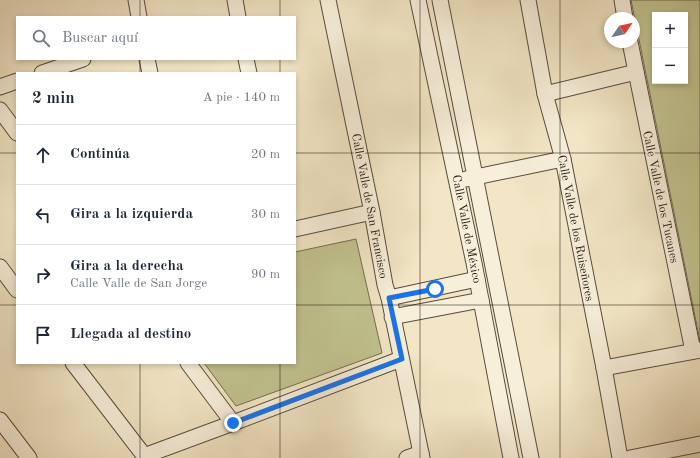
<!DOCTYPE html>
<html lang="es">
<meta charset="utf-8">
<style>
:root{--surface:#fff;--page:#f6f6f7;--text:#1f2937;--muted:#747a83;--line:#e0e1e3}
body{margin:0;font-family:"Old Standard TT",serif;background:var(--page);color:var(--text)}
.controls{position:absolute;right:12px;top:12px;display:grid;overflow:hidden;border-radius:0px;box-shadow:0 2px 6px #0003}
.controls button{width:36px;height:36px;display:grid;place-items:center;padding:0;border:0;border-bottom:1px solid var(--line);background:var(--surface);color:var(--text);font:20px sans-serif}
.compass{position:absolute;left:604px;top:12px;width:36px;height:36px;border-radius:50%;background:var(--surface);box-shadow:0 2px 6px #0003;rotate:56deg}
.stop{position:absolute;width:12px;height:12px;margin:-9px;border:3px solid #1a73e8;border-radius:50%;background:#fff}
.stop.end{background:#1a73e8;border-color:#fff;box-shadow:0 1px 4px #0008}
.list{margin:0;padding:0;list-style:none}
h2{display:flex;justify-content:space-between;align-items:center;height:52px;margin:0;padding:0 16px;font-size:17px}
h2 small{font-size:13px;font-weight:400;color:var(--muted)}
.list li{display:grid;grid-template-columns:26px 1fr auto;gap:12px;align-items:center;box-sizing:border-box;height:60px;padding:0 16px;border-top:1px solid var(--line)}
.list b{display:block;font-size:15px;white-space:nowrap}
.list p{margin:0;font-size:13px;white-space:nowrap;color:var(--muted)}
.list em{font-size:13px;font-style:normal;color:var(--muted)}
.icon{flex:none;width:22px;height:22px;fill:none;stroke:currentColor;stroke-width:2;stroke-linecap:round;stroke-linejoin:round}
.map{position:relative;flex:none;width:700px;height:458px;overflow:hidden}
.search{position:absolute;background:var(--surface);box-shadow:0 2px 6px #0003;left:16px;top:16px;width:280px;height:44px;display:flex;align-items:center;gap:10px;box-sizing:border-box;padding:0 14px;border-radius:0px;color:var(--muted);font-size:15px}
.panel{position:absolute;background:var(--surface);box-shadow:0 2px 6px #0003;left:16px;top:72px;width:280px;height:292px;border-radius:0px}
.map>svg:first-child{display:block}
.green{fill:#c2c390;stroke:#736e50;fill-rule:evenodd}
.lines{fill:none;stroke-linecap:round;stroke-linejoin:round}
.minor-casing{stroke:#584c3d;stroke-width:17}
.minor{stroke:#f7efda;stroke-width:15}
.route{stroke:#1a73e8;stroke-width:5}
.grid{fill:none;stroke:#24190f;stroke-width:1;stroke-opacity:0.55}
.labels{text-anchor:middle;stroke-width:3;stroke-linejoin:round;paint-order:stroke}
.street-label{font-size:12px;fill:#24190f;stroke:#f7efda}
</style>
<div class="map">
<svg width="700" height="458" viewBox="0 0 700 458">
<rect width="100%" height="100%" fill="#f2e6c6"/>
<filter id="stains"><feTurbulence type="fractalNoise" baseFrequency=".005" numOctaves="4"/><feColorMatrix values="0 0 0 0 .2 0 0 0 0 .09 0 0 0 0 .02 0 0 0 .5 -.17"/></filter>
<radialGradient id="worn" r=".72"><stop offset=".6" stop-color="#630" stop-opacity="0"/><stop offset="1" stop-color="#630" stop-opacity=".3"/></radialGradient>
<g class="green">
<path d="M631,0H700V341ZM655,15H685V81H655Z"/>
<path d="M356,239L382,353L236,406L204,363H295V252Z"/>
</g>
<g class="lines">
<defs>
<g id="minor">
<path d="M136,0L139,17"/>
<path d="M235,0L238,17"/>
<path d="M328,0L372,212L385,285L389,298L422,458"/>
<path d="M418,0L474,263L511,458"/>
<path d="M440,0L531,458"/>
<path d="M528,0L545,94L563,159L604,368L620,458"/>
<path d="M622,0L625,18"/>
<path d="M630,42L693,351"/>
<path d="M147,59L150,73"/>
<path d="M246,59L249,73"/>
<path d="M42,73L83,59"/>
<path d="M0,87L17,81"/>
<path d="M545,94L636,72"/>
<path d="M0,110L17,133"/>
<path d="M466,179L563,159"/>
<path d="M295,229L372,212"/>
<path d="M0,267L17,290"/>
<path d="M389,298L477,279"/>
<path d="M392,317L481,300"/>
<path d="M73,363L146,458"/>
<path d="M188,363L233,423"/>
<path d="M604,368L700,350"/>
<path d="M0,420L29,458"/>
<path d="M144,456L233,423L401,359"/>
<path d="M407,458L421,453"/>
<path d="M630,458L700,444"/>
</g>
</defs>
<use href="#minor" class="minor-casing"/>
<use href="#minor" class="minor"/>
</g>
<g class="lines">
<path class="route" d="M233,423L402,359L389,298L435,289"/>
</g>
<path class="grid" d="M140,0V17M280,0V17M420,0V458M560,0V458M140,59V73M280,59V73M0,153H17M295,153H700M0,305H17M295,305H700M140,363V458M280,363V458"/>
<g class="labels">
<g class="street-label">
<text transform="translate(661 197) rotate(78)" y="4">Calle Valle de los Tucanes</text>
<text transform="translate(370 206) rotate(79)" y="4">Calle Valle de San Francisco</text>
<text transform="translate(576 228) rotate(79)" y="4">Calle Valle de los Ruiseñores</text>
<text transform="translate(467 229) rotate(79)" y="4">Calle Valle de México</text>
</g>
</g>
<rect width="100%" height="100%" filter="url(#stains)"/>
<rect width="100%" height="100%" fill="url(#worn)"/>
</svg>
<div class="controls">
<button>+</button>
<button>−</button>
</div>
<svg class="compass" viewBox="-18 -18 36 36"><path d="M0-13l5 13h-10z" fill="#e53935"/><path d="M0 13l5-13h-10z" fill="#747a83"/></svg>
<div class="stop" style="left:435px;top:289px"></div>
<div class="stop end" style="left:233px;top:423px"></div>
<div class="search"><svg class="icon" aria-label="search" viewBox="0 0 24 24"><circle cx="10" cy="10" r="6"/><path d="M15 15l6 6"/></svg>Buscar aquí</div>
<section class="panel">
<h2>2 min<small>A pie · 140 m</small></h2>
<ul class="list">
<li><svg class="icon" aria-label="ahead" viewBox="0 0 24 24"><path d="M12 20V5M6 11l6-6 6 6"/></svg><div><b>Continúa</b></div><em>20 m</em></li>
<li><svg class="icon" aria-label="left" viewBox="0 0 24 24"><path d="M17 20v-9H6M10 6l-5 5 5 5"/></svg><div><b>Gira a la izquierda</b></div><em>30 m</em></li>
<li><svg class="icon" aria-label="right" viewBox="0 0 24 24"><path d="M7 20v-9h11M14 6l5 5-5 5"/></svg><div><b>Gira a la derecha</b><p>Calle Valle de San Jorge</p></div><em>90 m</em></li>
<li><svg class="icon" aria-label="arrive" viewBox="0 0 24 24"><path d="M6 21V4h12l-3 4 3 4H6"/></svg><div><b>Llegada al destino</b></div></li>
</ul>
</section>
</div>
